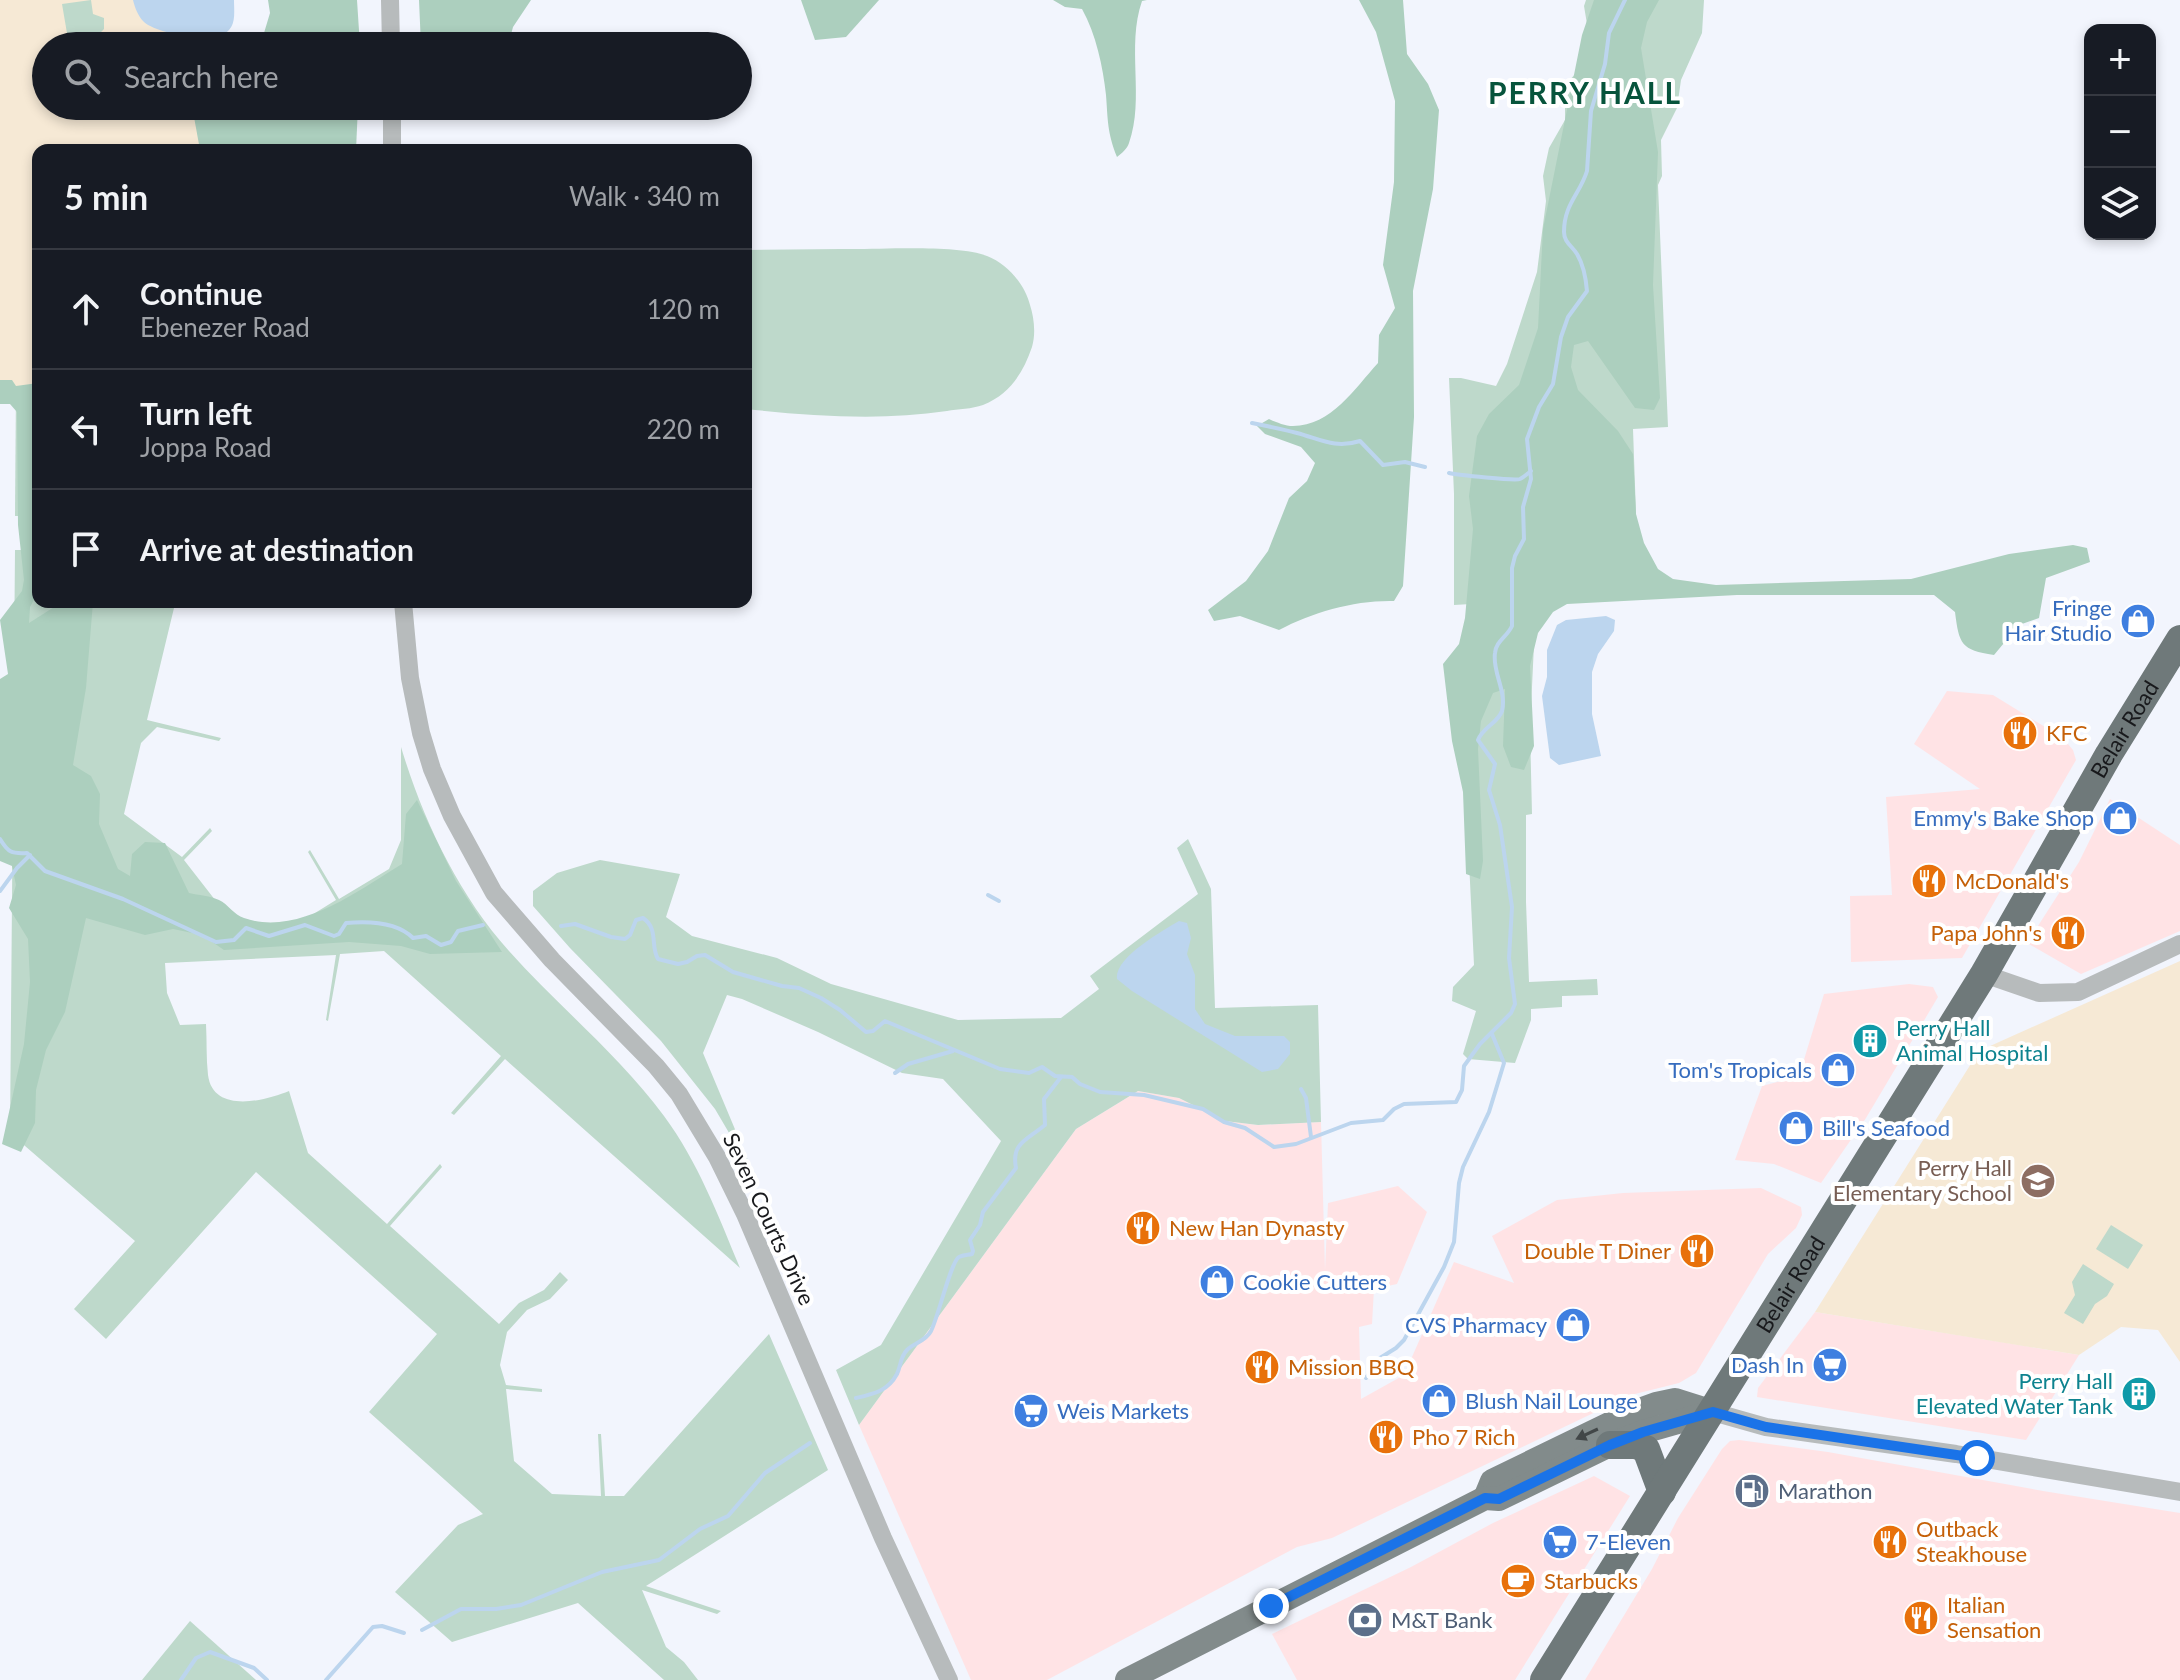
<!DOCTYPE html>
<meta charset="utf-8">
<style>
:root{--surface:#171b24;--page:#242831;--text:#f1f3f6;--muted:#9ea1a6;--line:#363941}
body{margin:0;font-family:Lato,sans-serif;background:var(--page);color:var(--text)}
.controls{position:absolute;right:24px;top:24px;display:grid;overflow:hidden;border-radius:16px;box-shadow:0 4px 12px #0003}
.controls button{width:72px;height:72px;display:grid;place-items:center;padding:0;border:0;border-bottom:2px solid var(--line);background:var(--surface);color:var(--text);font:40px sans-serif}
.stop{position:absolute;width:24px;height:24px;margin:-18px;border:6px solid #1a73e8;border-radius:50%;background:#fff}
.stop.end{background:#1a73e8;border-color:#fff;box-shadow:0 2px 8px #0008}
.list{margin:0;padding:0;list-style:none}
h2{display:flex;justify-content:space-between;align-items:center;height:104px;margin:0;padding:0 32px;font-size:34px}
h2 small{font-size:26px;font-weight:400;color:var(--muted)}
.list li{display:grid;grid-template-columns:52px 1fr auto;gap:24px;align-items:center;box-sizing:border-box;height:120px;padding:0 32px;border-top:2px solid var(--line)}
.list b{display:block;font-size:30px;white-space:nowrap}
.list p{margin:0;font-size:26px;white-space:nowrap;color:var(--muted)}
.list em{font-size:26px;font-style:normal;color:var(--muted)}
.icon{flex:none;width:44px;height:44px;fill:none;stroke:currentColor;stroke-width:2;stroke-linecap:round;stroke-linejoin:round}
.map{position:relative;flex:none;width:2180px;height:1680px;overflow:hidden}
.search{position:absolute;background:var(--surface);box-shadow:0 4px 12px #0003;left:32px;top:32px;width:720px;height:88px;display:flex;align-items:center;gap:20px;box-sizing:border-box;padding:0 28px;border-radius:44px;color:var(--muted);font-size:30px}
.panel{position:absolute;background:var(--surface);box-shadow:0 4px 12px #0003;left:32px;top:144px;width:720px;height:464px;border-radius:16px}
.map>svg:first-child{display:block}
.commercial{fill:#ffe3e5}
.education{fill:#f6e9d5}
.green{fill:#bed9cb}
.forest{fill:#accfbe}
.water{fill:#bcd5ee}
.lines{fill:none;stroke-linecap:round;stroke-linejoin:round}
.stream{stroke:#bcd5ee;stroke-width:4}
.minor{stroke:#b7bbbc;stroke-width:18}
.major{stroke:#828b8b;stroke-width:24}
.highway{stroke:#6f797a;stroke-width:28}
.oneway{fill:#424748}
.route{stroke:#1a73e8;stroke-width:10}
.labels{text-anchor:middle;stroke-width:8;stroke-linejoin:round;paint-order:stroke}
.shop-label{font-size:22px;fill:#366cbe;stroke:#fff;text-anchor:end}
.street-label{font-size:22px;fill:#18191c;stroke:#fff}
.food-label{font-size:22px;fill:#c56008;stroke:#fff;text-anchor:start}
.culture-label{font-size:22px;fill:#0d838f;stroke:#fff;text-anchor:start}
.education-label{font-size:22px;fill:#785e54;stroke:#fff;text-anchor:end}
.service-label{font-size:22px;fill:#4e5e75;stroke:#fff;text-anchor:start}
.district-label{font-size:30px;font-weight:bold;letter-spacing:2px;fill:#07543c;stroke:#fff}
</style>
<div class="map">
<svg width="2180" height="1680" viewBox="0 0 2180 1680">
<rect width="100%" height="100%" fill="#f2f5fd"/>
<g class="commercial">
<path d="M1947,691L1993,695L2063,738L2073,750L2076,760L1962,958L1851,962L1850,896L1892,895L1886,797L1980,789L1914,744Z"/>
<path d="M2110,799L2180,845V931L2081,974L2027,943L2079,862Z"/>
<path d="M1909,984L1933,987L1938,997L1866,1118L1821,1183L1774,1164L1735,1160L1762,1086L1799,1076L1824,994Z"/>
<path d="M1138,1091L1179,1098L1225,1121L1258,1125L1321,1122L1325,1270L1328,1203L1398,1186L1427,1212L1397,1284L1374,1289L1372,1324L1359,1327L1361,1399L1404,1375L1454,1262L1514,1283L1492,1236L1557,1200L1623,1193L1761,1188L1801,1207L1802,1215L1796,1228L1768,1254L1696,1373L1679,1383L1631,1395L1332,1538L1297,1547L1047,1680H971L859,1425L1076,1129Z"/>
<path d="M1815,1312L1982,1339L2079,1355L2026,1440L1757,1397L1758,1388Z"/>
<path d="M1739,1440L1828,1452L2043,1491L2180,1513V1680H1585L1652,1569L1678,1518L1722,1449L1730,1441Z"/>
<path d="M1594,1476L1630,1496L1515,1680H1297L1272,1634L1411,1567L1493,1523Z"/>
</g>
<g class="education">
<path d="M0,0H190L195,46H46V106H202L206,150H38V386L0,387Z"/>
<path d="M2180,961V1362L2158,1330L2121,1327L2079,1355L1815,1312L1979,1051Z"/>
</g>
<g class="green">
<path d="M91,0L93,14L104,18V29L99,34L68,39L62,4Z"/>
<path d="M1586,0H1704L1702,33L1681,80L1677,108L1661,140L1662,176L1658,185L1668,427L1633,429L1637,542L1536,602L1530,729L1532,814L1526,815V902L1529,982L1597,979L1598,995L1562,996V1007L1531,1009V1020L1515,1063L1468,1059L1463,1054L1476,1011L1452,1001L1453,987L1474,965L1465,778L1471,604L1454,605V494L1449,378H1461L1496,386L1507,364L1537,272L1546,201L1543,176L1549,148L1565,120V102L1569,81L1583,65L1587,24L1584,6Z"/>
<path d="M841,249C878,250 955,244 987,256C1008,264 1025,285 1030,305C1034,317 1036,334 1032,347C1023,373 1010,394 983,405C972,409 958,409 947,411C880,421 813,416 746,409V250Z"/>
<path d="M16,386H38V509L22,516H15Z"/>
<path d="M15,550H21L38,561V602H174V608L147,720L221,738L219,741L157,727L141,743L124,814L182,857L210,828L212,831L184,860L233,923L294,926L336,900L308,852L310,850L339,899L389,869L401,840V747C423,820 458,894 509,951C559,1007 619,1055 664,1116C698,1162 718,1215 740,1268L505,1059L454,1115L451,1113L501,1056L384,951L340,954L328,1021L326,1020L336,955L165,963L167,993L180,1025L206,1024C207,1041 206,1058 208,1075C213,1114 265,1101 289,1091L308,1153L387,1224L440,1164L442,1167L390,1226L499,1324L519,1303L544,1290L560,1272L568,1280L550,1299L527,1310L507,1332L500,1365L506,1385L542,1389V1392L506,1389L514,1461L552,1494L601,1496L598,1434H601L605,1496H624L769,1334L828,1470L646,1586L721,1611L717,1614L642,1590L666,1647L684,1662L698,1680H664L578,1603L452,1642L395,1592L458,1525L483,1514L369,1412L437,1334L256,1172L106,1339L74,1309L135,1241L10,1133Z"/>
<path d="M1188,839L1211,889L1215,1008L1318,1005L1321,1122L1258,1125L1225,1121L1179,1098L1138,1091L1076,1129L859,1425L836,1370L881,1345L1001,1141L943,1079L902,1073L818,1032L742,999L727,995L703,1053L755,1177L715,1109L661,1041L570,948L533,906V891L557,873L600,860L680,874L666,917L692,936L777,958L831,984L958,1020L1061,1018L1099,989L1090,976L1198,894L1177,848Z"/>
<path d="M2111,1225L2143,1245L2128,1269L2096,1249Z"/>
<path d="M2083,1264L2114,1284L2107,1296L2095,1304L2083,1324L2064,1313L2075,1295L2072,1282Z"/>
<path d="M190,1621L256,1680H142Z"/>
</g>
<g class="forest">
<path d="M268,0H357L360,46H272L275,40L264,33L270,13Z"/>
<path d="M419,0H531L513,27L508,46H421Z"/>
<path d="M801,0H879L846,37L815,40Z"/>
<path d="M1053,0H1147L1142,1C1126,47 1145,98 1129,143C1127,149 1122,153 1117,157C1107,132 1108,120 1106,95C1103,67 1096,34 1082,9L1065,7Z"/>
<path d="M1359,0H1403L1407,54L1428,84L1439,110L1433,189L1413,291L1414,417L1403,586L1394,601C1355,600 1313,612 1279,630L1240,616L1214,621L1208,610L1246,581L1268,551L1289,498L1307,481L1315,463L1301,447L1265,434L1257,426L1269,419C1276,422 1285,426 1293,426C1331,426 1355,388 1378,363L1379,335L1395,308L1383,265L1394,182L1395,101L1376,32Z"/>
<path d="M1594,0H1659L1647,22L1641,48L1658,152L1653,285L1660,398L1654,410L1635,408L1588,341L1574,345L1571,367L1578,390L1618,431L1633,454L1636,514L1644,543L1658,569L1673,579L1716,585L1911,579L2009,554L2073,545L2087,548L2090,562L2046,578L2039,618L2019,625L1994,655C1961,650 1959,644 1955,612L1934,595H1737L1567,604L1553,612L1538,633L1530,666L1534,746L1524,770L1511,767L1503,746L1505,689L1493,693L1481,721L1478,749L1483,861L1480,879L1466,874L1463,792L1452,741L1443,664L1459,644L1465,618L1473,529L1469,496L1477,436L1489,414L1519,385L1538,328L1543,229L1582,35Z"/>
<path d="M192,106H358L356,150H200Z"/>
<path d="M0,380H12L16,386L38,383V407L34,409L37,510L34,563L38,561V592L30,607L29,623L62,602H93L86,688L73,765L91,776L100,794L99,824L118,869L130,876L132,854L145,842L165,843L189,893C198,895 211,896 219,900C228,904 234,915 244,918C298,937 359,890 402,864L406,814L417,800L456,881L502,952L430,954L401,946L349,942L224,950L202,935L173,929L145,935L86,918L65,1012L46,1050L36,1090L35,1123L21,1152L2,1144L24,1044L30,982L28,939L9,908L16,885L12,866L0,861V679L8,674L0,620L22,591L24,580L18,525L17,412L10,404H0Z"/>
</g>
<g class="water">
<path d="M133,0H234C234,10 236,23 229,30C217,45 157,34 144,22C138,16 135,8 133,0Z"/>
<path d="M1606,616L1615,620L1614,631L1598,654L1592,672V714L1601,756L1559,765L1550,758L1542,696L1547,677V650L1557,625L1566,620Z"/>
<path d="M1179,921L1187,923L1191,938L1187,954L1195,975V1009L1205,1024L1235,1036H1284L1290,1042V1054L1278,1069L1262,1072L1132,991L1117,979C1114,958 1162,931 1179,921Z"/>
</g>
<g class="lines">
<g class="stream">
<path d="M1252,423C1267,426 1282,429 1297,433C1320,439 1335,449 1360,441L1383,465L1405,462L1425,467"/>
<path d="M1449,473C1458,475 1515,481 1520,479C1524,477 1527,474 1531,471"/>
<path d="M0,839C8,852 11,854 27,853L45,871L123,899L216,942L234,940L246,928L269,936L305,925L334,936L339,934L346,923C369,921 397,922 413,938L426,936L441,945L451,942L458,931L483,925"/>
<path d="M0,891L17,868L30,855"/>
<path d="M988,895L999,901"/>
<path d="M561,926L575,924L611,937L625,939L630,935L636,920L643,918C659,929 650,946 658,959L678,964L687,962L697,956L705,955L733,972L782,986L799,988L821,998L840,1010L866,1032L873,1031L885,1021L1000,1069L1029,1073L1042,1067L1055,1076L1072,1077L1080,1084L1100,1092L1144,1095L1203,1109L1224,1122L1245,1128L1274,1147L1296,1144L1351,1123L1383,1120L1394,1109L1404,1104L1456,1102L1462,1090L1464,1066L1480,1044L1511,1013L1515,1004L1509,958L1512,907L1500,825L1489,790L1495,764L1478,740C1483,727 1498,723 1502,711C1507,691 1492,672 1495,653C1496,641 1507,637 1512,626V568L1515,556L1524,539L1523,507L1531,479L1527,439L1539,407L1553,384L1561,337L1568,317L1587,291C1586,279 1583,264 1577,254C1572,246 1564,242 1564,232C1564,204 1580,194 1587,171L1591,111L1605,64L1609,33L1625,0"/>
<path d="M895,1073L908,1064L953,1051"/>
<path d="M1301,1089L1306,1098L1311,1137"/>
<path d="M1366,1378L1380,1358L1396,1348L1404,1340L1444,1267L1454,1242L1459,1183L1463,1167L1489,1112L1504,1063L1492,1034"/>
<path d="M856,1398C874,1394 888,1391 897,1374C901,1366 900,1357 907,1350C914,1343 926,1341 931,1331C938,1318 951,1261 959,1257C963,1255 968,1255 972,1254L973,1251L970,1240L980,1225L983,1212L1016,1168C1011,1143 1027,1140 1045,1125L1044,1099L1061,1077"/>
<path d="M422,1630L461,1609H496L521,1605L602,1572L659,1560L700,1529L728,1516L765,1473L810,1443"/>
<path d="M181,1680L196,1658L210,1652L254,1668L267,1680"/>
<path d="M326,1680L373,1627L382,1626L404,1633"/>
</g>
<g class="minor">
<path d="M390,0L391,46"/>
<path d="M392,106V150"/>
<path d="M403,602L410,678L421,733L432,769L452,816L494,893L552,960L656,1066L679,1094L717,1157L745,1214L883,1538L949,1680"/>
<path d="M1984,974L2039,993L2078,992L2180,944"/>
<path d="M1713,1412L1766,1427L1956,1454L2180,1492"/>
</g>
<g class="major">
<path d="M1485,1498L1492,1481L1634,1412L1656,1404L1675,1400L1713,1412"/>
<path d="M1127,1680L1485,1498L1499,1499L1610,1445L1643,1432L1713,1412"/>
</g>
<g class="highway">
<path d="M1610,1445H1636L1646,1449L1662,1492"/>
<path id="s1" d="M1544,1680L1984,974L2109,754L2180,639"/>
</g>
</g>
<defs><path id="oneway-solid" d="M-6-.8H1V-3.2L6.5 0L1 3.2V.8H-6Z" transform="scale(2)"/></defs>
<use class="oneway" href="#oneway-solid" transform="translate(1587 1434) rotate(155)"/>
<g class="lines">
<path class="route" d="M1271,1606L1485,1498L1499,1499L1610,1445L1643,1432L1713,1412L1766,1427L1977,1458"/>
</g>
<defs>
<symbol id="shop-disc" viewBox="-11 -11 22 22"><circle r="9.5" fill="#3f7fe0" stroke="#fff"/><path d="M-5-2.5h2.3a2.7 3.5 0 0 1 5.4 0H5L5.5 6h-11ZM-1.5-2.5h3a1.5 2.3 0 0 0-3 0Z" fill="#fff"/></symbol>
<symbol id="restaurant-disc" viewBox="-11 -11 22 22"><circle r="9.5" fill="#e8710a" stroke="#fff"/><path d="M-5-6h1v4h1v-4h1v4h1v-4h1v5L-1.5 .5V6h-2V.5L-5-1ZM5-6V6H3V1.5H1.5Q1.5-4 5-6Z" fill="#fff"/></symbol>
<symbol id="building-disc" viewBox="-11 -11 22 22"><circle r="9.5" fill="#0f9aa8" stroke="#fff"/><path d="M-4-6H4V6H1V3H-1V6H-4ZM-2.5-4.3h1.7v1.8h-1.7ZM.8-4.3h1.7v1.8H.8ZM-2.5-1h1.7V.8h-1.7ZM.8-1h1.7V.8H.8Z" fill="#fff"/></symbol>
<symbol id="school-disc" viewBox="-11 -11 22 22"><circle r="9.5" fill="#8d6e63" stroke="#fff"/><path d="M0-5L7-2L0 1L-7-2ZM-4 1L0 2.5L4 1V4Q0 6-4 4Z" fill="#fff"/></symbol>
<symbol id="supermarket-disc" viewBox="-11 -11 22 22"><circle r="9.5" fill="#3f7fe0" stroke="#fff"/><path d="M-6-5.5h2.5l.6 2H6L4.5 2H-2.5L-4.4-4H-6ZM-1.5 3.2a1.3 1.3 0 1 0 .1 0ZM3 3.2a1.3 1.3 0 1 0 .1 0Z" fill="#fff"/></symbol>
<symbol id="fuel-disc" viewBox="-11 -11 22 22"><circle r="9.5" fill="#5c6f8a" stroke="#fff"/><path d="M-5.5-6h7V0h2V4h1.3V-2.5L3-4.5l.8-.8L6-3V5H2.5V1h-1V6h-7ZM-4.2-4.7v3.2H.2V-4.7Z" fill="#fff"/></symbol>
<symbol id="cafe-disc" viewBox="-11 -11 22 22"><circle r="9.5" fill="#e8710a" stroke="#fff"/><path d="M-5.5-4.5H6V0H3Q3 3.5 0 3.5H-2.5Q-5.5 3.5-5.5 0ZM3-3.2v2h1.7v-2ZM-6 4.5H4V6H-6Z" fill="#fff"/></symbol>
<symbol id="bank-disc" viewBox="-11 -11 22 22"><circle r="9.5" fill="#5c6f8a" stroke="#fff"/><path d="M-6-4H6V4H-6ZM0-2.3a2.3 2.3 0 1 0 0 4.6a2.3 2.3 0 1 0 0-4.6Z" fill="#fff"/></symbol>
</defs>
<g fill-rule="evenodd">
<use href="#shop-disc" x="2118" y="601" width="40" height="40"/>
<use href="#restaurant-disc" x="2000" y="713" width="40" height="40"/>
<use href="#shop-disc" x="2100" y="798" width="40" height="40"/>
<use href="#restaurant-disc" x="1909" y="861" width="40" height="40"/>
<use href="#restaurant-disc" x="2048" y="913" width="40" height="40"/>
<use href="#building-disc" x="1850" y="1021" width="40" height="40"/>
<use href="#shop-disc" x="1818" y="1050" width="40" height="40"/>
<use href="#shop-disc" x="1776" y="1108" width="40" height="40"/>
<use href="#school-disc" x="2018" y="1161" width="40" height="40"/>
<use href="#restaurant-disc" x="1123" y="1208" width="40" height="40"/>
<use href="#restaurant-disc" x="1677" y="1231" width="40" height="40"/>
<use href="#shop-disc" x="1197" y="1262" width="40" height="40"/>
<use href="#shop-disc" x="1553" y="1305" width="40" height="40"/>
<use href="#supermarket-disc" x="1810" y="1345" width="40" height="40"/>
<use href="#restaurant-disc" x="1242" y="1347" width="40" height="40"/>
<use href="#building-disc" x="2119" y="1374" width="40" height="40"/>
<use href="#shop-disc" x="1419" y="1381" width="40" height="40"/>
<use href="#supermarket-disc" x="1011" y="1391" width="40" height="40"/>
<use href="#restaurant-disc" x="1366" y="1417" width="40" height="40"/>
<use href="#fuel-disc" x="1732" y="1471" width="40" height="40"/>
<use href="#supermarket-disc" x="1540" y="1522" width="40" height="40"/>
<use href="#restaurant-disc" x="1870" y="1522" width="40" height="40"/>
<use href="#cafe-disc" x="1498" y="1561" width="40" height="40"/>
<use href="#restaurant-disc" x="1901" y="1598" width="40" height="40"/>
<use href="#bank-disc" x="1345" y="1600" width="40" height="40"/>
</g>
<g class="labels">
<g class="shop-label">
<text x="2112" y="616">Fringe<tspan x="2112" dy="25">Hair Studio</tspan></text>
<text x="2094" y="826">Emmy's Bake Shop</text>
<text x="1812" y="1078">Tom's Tropicals</text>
<text x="1822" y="1136" text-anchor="start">Bill's Seafood</text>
<text x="1243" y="1290" text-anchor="start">Cookie Cutters</text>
<text x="1547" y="1333">CVS Pharmacy</text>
<text x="1804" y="1373">Dash In</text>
<text x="1465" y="1409" text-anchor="start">Blush Nail Lounge</text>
<text x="1057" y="1419" text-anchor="start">Weis Markets</text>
<text x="1586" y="1550" text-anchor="start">7-Eleven</text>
</g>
<g class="street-label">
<text dy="8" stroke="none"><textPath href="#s1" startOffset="1114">Belair Road</textPath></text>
<text transform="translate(769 1219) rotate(65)" y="8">Seven Courts Drive</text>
<text dy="8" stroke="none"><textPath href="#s1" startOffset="466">Belair Road</textPath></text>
</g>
<g class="food-label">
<text x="2046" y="741">KFC</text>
<text x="1955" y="889">McDonald's</text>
<text x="2042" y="941" text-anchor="end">Papa John's</text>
<text x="1169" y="1236">New Han Dynasty</text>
<text x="1671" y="1259" text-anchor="end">Double T Diner</text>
<text x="1288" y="1375">Mission BBQ</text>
<text x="1412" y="1445">Pho 7 Rich</text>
<text x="1916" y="1537">Outback<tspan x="1916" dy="25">Steakhouse</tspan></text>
<text x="1544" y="1589">Starbucks</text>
<text x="1947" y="1613">Italian<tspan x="1947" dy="25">Sensation</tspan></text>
</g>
<g class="culture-label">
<text x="1896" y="1036">Perry Hall<tspan x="1896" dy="25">Animal Hospital</tspan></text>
<text x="2113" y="1389" text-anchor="end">Perry Hall<tspan x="2113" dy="25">Elevated Water Tank</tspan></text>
</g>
<g class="education-label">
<text x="2012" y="1176">Perry Hall<tspan x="2012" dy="25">Elementary School</tspan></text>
</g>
<g class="service-label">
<text x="1778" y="1499">Marathon</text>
<text x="1391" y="1628">M&amp;T Bank</text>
</g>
<g class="district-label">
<text x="1585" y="104">PERRY HALL</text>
</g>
</g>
</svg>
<div class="controls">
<button>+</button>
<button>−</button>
<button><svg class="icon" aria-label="layers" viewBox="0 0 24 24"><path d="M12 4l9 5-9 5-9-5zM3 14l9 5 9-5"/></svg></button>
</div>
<div class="stop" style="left:1977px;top:1458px"></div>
<div class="stop end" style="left:1271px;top:1606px"></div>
<div class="search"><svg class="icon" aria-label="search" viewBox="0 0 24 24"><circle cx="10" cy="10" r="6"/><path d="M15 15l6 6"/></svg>Search here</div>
<section class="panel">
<h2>5 min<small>Walk · 340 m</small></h2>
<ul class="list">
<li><svg class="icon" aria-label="ahead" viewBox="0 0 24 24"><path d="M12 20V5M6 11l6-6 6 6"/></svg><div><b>Continue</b><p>Ebenezer Road</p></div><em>120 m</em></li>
<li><svg class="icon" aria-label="left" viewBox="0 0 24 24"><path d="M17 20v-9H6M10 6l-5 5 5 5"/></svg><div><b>Turn left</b><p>Joppa Road</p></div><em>220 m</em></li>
<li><svg class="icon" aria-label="arrive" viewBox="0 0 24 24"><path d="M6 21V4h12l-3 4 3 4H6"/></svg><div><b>Arrive at destination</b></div></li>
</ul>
</section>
</div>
